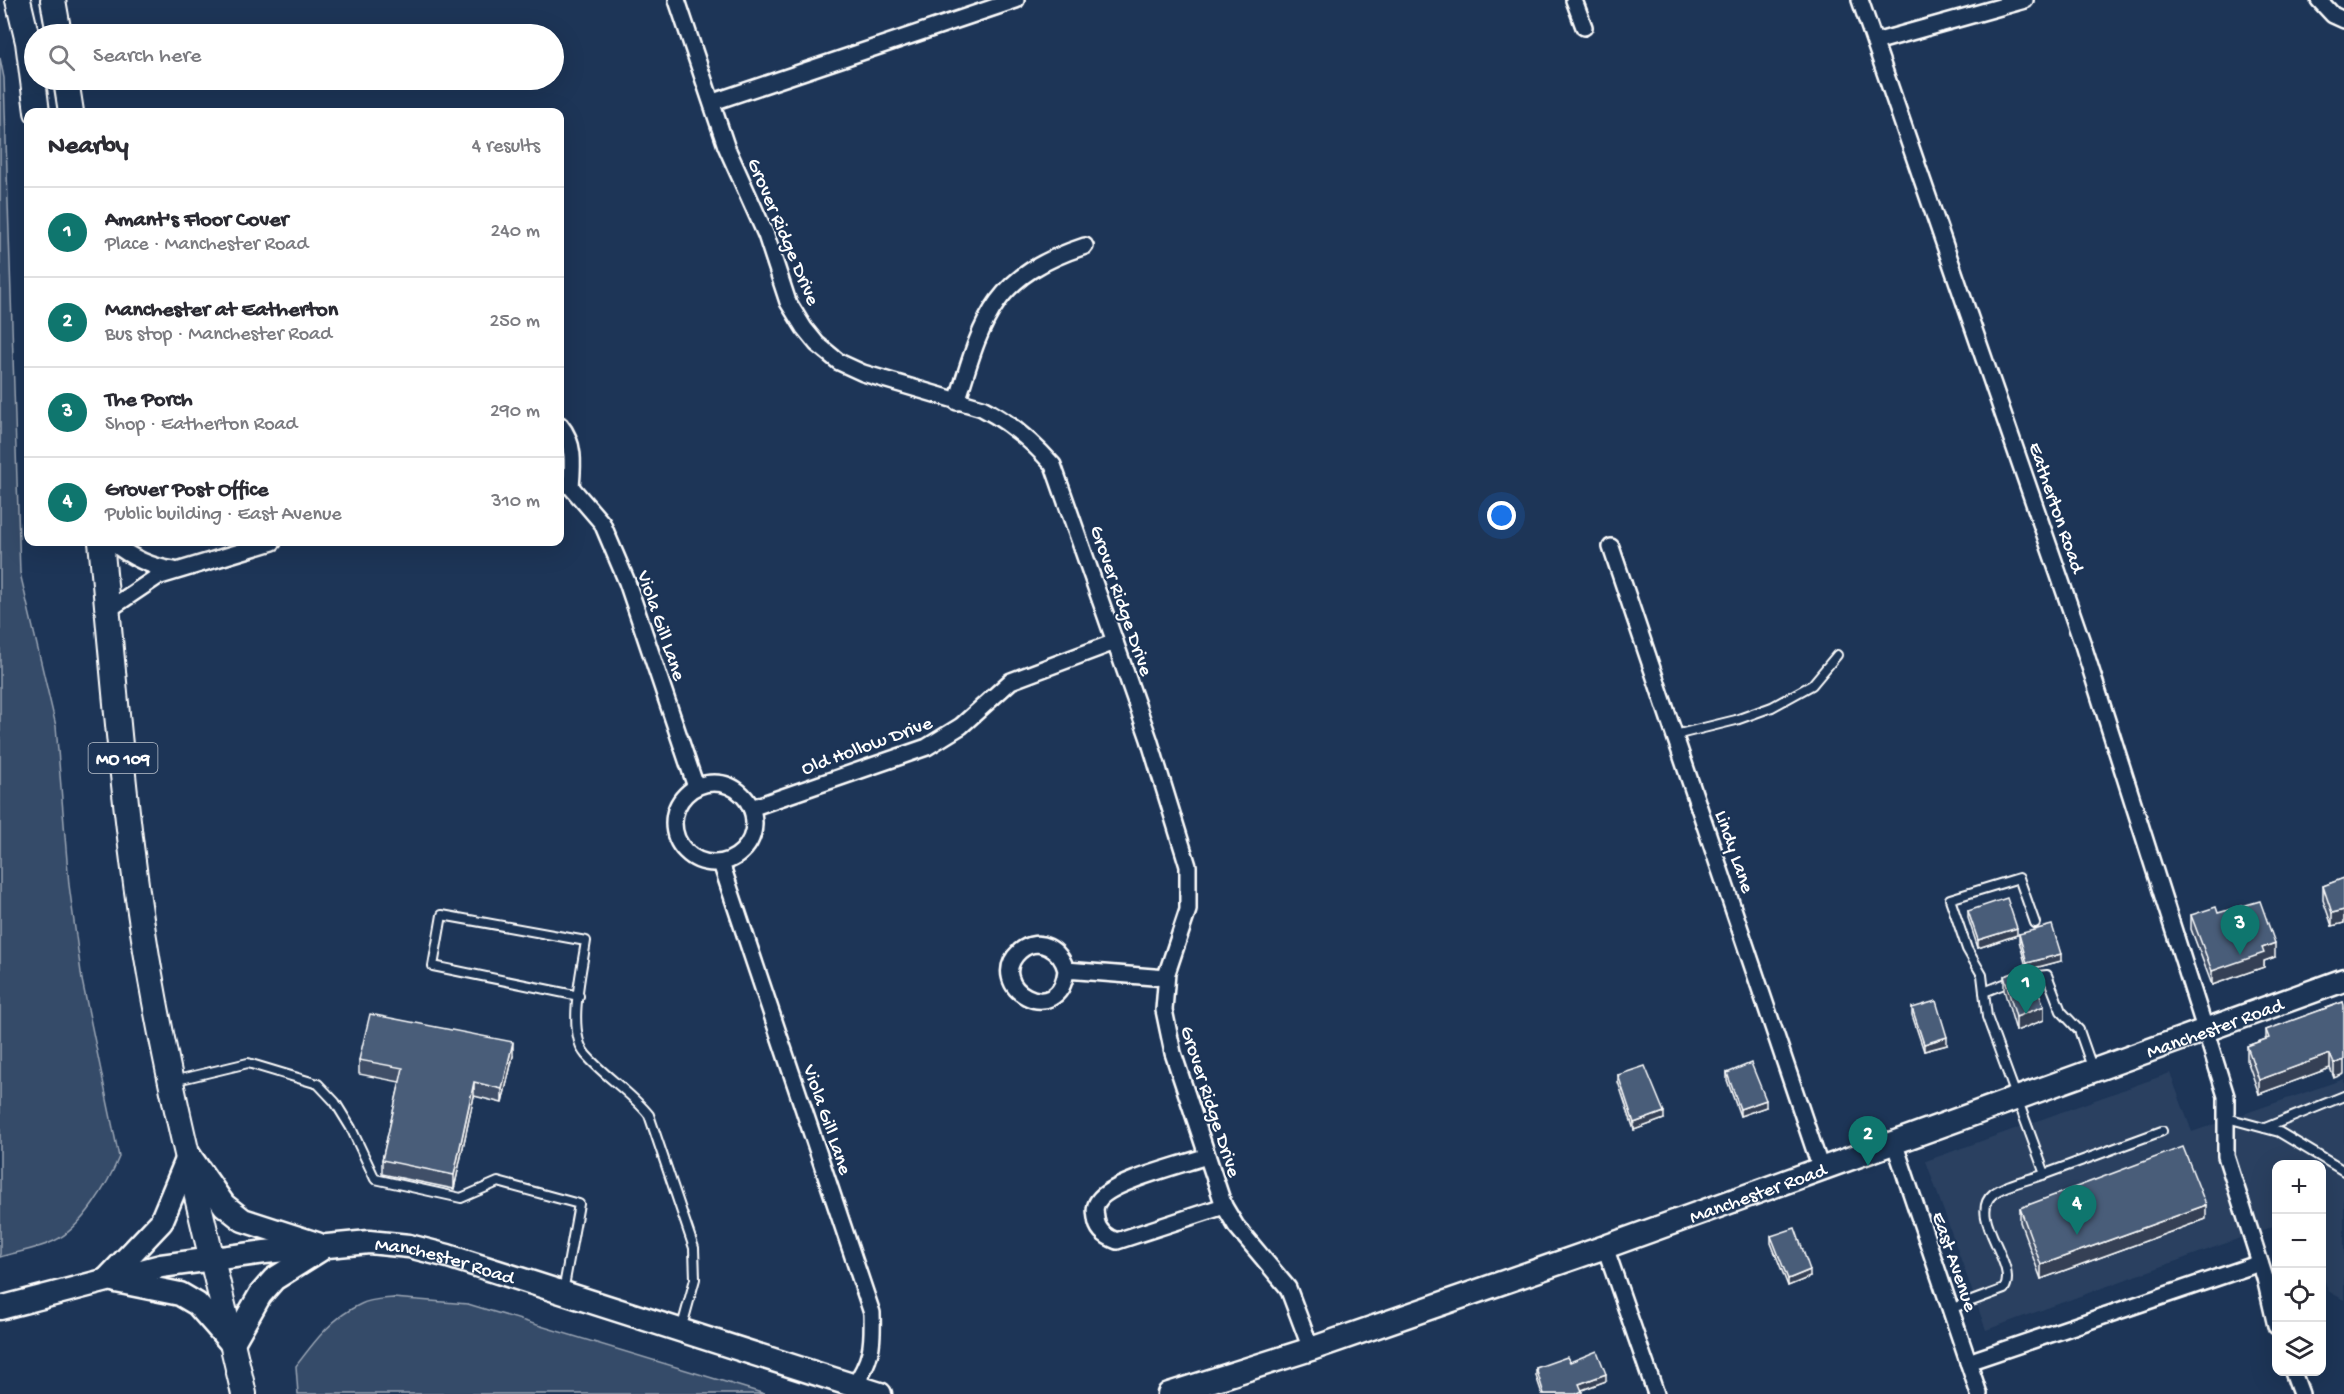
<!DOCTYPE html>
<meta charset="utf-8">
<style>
:root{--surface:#fff;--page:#f7f7f7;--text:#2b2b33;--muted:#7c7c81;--line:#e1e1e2;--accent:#0f766e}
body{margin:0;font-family:"Gochi Hand",sans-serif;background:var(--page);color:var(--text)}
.controls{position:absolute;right:18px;bottom:18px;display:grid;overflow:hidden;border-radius:12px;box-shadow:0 6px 24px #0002}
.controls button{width:54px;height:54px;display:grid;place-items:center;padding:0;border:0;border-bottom:2px solid var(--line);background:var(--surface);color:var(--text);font:30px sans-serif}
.you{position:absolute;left:1502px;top:516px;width:21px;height:21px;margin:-15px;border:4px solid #fff;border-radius:50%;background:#1a73e8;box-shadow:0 0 0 9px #1a73e833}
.badge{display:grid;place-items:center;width:39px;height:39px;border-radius:50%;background:var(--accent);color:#fff;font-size:20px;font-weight:700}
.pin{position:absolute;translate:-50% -50px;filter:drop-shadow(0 2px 3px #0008)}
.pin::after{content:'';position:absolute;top:32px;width:21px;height:18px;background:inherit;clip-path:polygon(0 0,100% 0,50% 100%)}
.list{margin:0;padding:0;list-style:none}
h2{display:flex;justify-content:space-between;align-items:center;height:78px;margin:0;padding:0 24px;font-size:26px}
h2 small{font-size:20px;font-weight:400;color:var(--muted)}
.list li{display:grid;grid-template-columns:39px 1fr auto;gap:18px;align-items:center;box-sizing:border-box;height:90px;padding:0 24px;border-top:2px solid var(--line)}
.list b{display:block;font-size:22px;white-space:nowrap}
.list p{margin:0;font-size:20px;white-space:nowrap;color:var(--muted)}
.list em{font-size:20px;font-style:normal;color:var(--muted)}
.icon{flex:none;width:33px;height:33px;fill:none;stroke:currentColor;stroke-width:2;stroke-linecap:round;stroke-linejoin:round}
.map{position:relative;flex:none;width:2344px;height:1394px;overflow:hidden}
.search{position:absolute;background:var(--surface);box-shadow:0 6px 24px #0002;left:24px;top:24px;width:540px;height:66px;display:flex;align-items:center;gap:15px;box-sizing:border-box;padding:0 21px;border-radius:33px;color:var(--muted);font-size:22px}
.panel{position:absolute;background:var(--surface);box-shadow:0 6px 24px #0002;left:24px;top:108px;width:540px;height:438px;border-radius:12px}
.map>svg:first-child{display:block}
.built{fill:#2a4161}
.green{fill:#364b69;stroke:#9aa5b4;stroke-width:1.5}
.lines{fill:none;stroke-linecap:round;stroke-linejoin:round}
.lane-casing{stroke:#fff;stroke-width:12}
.street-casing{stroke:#fff;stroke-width:20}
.secondary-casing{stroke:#fff;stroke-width:27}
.primary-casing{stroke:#fff;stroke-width:28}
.lane{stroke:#1d3557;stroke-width:8}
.street{stroke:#1d3557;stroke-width:15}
.secondary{stroke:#1d3557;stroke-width:22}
.primary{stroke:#1d3557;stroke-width:24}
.wall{fill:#405068;stroke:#fff;stroke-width:1.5}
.shaded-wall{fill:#344155;stroke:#fff;stroke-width:1.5}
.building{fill:#4a5d79;stroke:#fff;stroke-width:1.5}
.labels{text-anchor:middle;stroke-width:4.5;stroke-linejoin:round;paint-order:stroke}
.shield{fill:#1d3557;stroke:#bbc2cd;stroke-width:1.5}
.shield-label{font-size:18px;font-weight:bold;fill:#fff}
.street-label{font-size:20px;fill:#fff;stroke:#1d3557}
</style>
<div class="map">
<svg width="2344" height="1394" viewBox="0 0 2344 1394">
<rect width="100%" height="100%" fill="#1d3557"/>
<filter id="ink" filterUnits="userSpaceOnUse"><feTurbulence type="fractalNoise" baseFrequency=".0167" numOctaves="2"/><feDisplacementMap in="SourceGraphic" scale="12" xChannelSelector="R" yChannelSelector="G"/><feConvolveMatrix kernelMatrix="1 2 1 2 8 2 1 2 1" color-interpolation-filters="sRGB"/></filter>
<g filter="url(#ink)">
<path class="built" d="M2170,1073L2192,1132L2344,1079V1300L2328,1291L2322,1271V1164H2276V1225L1986,1330L1926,1161Z"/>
<g class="green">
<path d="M0,58L4,78L20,573L56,726L69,885L82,980L119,1157C108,1184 82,1228 54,1241C38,1249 17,1252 0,1257Z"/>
<path d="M393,1298L468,1304L765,1394H298L296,1366C314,1342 332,1317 361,1304C370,1299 383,1299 393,1298Z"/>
</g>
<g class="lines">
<defs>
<g id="lane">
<path d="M1675,735L1736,720L1772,707L1812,685L1837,655"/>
<path d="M2035,923L2019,878L1950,899L1967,949L1982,975L1987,1017L2045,1174L2162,1131"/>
<path d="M1984,992L2019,978L2047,975L2061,1011L2079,1030L2092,1067"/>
<path d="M579,996L433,966L442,915L586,941C582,970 566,1032 586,1055C605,1077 631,1092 649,1115L694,1248L695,1279L681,1330"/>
<path d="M173,1081L248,1063L318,1084L335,1102L351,1128L375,1179L461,1198L498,1182L579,1204L563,1292"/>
<path d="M2227,1118L2279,1132L2344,1171"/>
<path d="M2265,1128L2344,1096"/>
<path d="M1950,1309L2004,1289C2020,1265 1966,1216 1993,1194C2003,1185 2032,1179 2045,1174"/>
</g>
<g id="street">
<path d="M677,0L726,146L766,235L788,302L804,328L817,344L839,362L863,373L982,408C1011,423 1032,441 1053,465L1149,739L1188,866V910L1167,973L1164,1010L1173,1053L1224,1206L1236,1226L1288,1288L1311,1349"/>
<path d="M1574,0L1584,27"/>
<path d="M1860,0L2083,645L2206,1032L2226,1096V1156L2265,1278L2276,1326"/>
<path d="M2319,0L2333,15L2344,20"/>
<path d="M1875,42L2025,0"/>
<path d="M713,102L1016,0"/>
<path d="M957,402C983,317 993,276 1085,246"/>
<path d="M560,425C575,443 573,464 571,487"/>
<path d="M560,483L571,487L602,523L627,582L696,787"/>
<path d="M112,542C130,557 151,567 174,570"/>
<path d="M1611,547L1821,1169"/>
<path d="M108,610L157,577L273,542"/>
<circle cx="714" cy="823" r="40"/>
<path d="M751,808L927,747L961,726L1011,681L1115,642"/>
<path d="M721,863L872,1313C873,1345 872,1360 853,1387"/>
<path d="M1066,970C1061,950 1039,935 1020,951C982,986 1060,1031 1066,970L1166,978"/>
<path d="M1894,1142L1979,1394"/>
<path d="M1207,1156C1184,1164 1111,1182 1099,1200C1094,1206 1095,1211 1096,1218C1097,1230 1106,1237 1117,1241L1224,1206"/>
<path d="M1605,1247L1656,1394"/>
<path d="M1968,1362L2260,1263"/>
<path d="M2293,1372L2301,1394"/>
</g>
<g id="secondary">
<path d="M189,1155L224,1205L243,1220L317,1244"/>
<path d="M107,1279L161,1222L189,1155"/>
<path d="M116,1281L180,1294L197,1304L232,1344L260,1295L274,1279L320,1250"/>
<path id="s1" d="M0,1308L161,1266L265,1252L369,1242L409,1246L448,1256L880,1394"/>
<path id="s2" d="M1169,1394L1311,1349L1605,1247L2344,980"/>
</g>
<g id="primary">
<path d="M18,0L28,42L37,112"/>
<path d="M53,0L59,34"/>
<path d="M66,80L71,112"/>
<path d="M101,542C114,674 123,807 144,938C168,1092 209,1242 244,1394"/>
</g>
</defs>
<use href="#lane" class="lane-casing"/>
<use href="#street" class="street-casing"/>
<use href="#secondary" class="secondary-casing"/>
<use href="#primary" class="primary-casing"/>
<use href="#lane" class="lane"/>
<use href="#street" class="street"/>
<use href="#secondary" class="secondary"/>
<use href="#primary" class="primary"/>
</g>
<g class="wall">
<path d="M2344,878V923L2332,926L2323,900V886Z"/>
<path d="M1968,911L2017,935L1978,948L1968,918Z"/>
<path d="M2218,913L2275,957L2264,961V967L2212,985L2191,929V915Z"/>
<path d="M2019,934L2061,961L2027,970L2019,941Z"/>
<path d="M2004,976L2029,993L2044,1020L2016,1031L2004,990Z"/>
<path d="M2343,1002L2334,1078L2330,1068L2259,1094L2247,1060V1046L2266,1039V1030Z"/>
<path d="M1912,1008L1947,1045L1924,1051L1912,1015Z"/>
<path d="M513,1056L502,1103L474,1096L454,1189L382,1174V1160L400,1082L359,1074V1060Z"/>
<path d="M1727,1073L1766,1107L1740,1116L1727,1080Z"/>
<path d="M1618,1075L1664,1119L1634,1130L1618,1082Z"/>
<path d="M2020,1208L2206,1219L2041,1279L2020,1222Z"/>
<path d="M1771,1236L1810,1277L1788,1286L1771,1243Z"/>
<path d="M1570,1362L1606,1381L1582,1390V1394H1542L1536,1376V1368Z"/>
</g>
<g class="shaded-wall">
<path d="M2344,910V923L2332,926V913Z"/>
<path d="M2017,928V935L1978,948V940Z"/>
<path d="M2275,943V957L2264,961V967L2212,985V971L2262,948Z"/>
<path d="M2061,954V961L2027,970V963Z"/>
<path d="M2044,1006V1020L2016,1031V1017Z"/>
<path d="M1947,1037V1045L1924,1051V1044Z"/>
<path d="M513,1042V1056L502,1103V1089Z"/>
<path d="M2330,1054V1068L2259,1094V1080Z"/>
<path d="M2344,1060V1074L2334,1078V1064Z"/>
<path d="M474,1082V1096L454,1189V1175Z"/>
<path d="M1766,1100V1107L1740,1116V1109Z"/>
<path d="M1664,1112V1119L1634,1130V1123Z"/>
<path d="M2206,1205V1219L2041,1279V1265Z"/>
<path d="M1810,1270V1277L1788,1286V1279Z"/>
<path d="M1606,1374V1381L1579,1391V1384Z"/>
</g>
<g class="building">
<path d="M2344,878V910L2332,913L2323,886Z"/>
<path d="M2007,898L2017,928L1978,940L1968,911Z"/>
<path d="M2260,901L2275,943L2262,948L2264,953L2212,971L2191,915L2216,907L2218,913Z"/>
<path d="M2052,925L2061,954L2027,963L2019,934Z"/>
<path d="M2022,970L2029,993L2038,990L2044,1006L2016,1017L2004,976Z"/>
<path d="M1936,1001L1947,1037L1924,1044L1912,1008Z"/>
<path d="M2343,1002L2344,1005V1060L2334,1064L2330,1054L2259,1080L2247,1046L2269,1038L2266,1030Z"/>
<path d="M370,1014L513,1042L502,1089L474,1082L454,1175L382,1160L403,1068L359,1060Z"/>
<path d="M1751,1063L1766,1100L1740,1109L1727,1073Z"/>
<path d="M1645,1066L1664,1112L1634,1123L1618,1075Z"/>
<path d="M2183,1147L2206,1205L2041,1265L2020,1208Z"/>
<path d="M1795,1228L1810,1270L1788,1279L1771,1236Z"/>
<path d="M1597,1351L1606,1374L1579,1384L1582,1391L1576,1394H1544L1536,1368L1567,1357L1570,1362Z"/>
</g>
</g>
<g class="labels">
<rect class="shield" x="88.5" y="743" width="69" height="30" rx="4.5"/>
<g class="shield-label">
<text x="123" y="764">MO 109</text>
</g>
<g class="street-label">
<text transform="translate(785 231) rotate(67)" y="7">Grover Ridge Drive</text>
<text transform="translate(2058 507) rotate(71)" y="7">Eatherton Road</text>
<text transform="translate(1123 600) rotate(71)" y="7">Grover Ridge Drive</text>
<text transform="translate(663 625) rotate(71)" y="7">Viola Gill Lane</text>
<text transform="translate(866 744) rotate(-20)" y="7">Old Hollow Drive</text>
<text transform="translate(1736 851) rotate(71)" y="7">Lindy Lane</text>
<text dy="7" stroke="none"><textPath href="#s2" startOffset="1108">Manchester Road</textPath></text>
<text transform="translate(1212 1101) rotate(72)" y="7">Grover Ridge Drive</text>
<text transform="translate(829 1119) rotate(71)" y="7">Viola Gill Lane</text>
<text dy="7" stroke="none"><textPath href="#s2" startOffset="622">Manchester Road</textPath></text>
<text dy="7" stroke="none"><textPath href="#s1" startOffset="454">Manchester Road</textPath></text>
<text transform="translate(1956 1261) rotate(71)" y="7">East Avenue</text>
</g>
</g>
</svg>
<div class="controls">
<button>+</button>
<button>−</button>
<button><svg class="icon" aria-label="locate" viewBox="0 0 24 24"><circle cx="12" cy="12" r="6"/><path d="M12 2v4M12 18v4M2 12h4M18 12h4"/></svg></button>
<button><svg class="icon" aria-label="layers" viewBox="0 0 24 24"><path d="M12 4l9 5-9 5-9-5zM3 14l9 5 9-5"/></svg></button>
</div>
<div class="you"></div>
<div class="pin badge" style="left:2026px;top:1014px">1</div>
<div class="pin badge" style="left:1868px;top:1166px">2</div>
<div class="pin badge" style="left:2240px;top:955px">3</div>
<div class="pin badge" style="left:2077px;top:1235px">4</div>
<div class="search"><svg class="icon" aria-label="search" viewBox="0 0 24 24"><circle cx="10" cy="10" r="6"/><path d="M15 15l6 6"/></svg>Search here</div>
<section class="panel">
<h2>Nearby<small>4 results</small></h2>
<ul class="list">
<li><span class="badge">1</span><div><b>Amant's Floor Cover</b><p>Place · Manchester Road</p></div><em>240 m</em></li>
<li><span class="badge">2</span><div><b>Manchester at Eatherton</b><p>Bus stop · Manchester Road</p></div><em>250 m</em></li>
<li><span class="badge">3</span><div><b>The Porch</b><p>Shop · Eatherton Road</p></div><em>290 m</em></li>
<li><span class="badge">4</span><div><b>Grover Post Office</b><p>Public building · East Avenue</p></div><em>310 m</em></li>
</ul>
</section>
</div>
